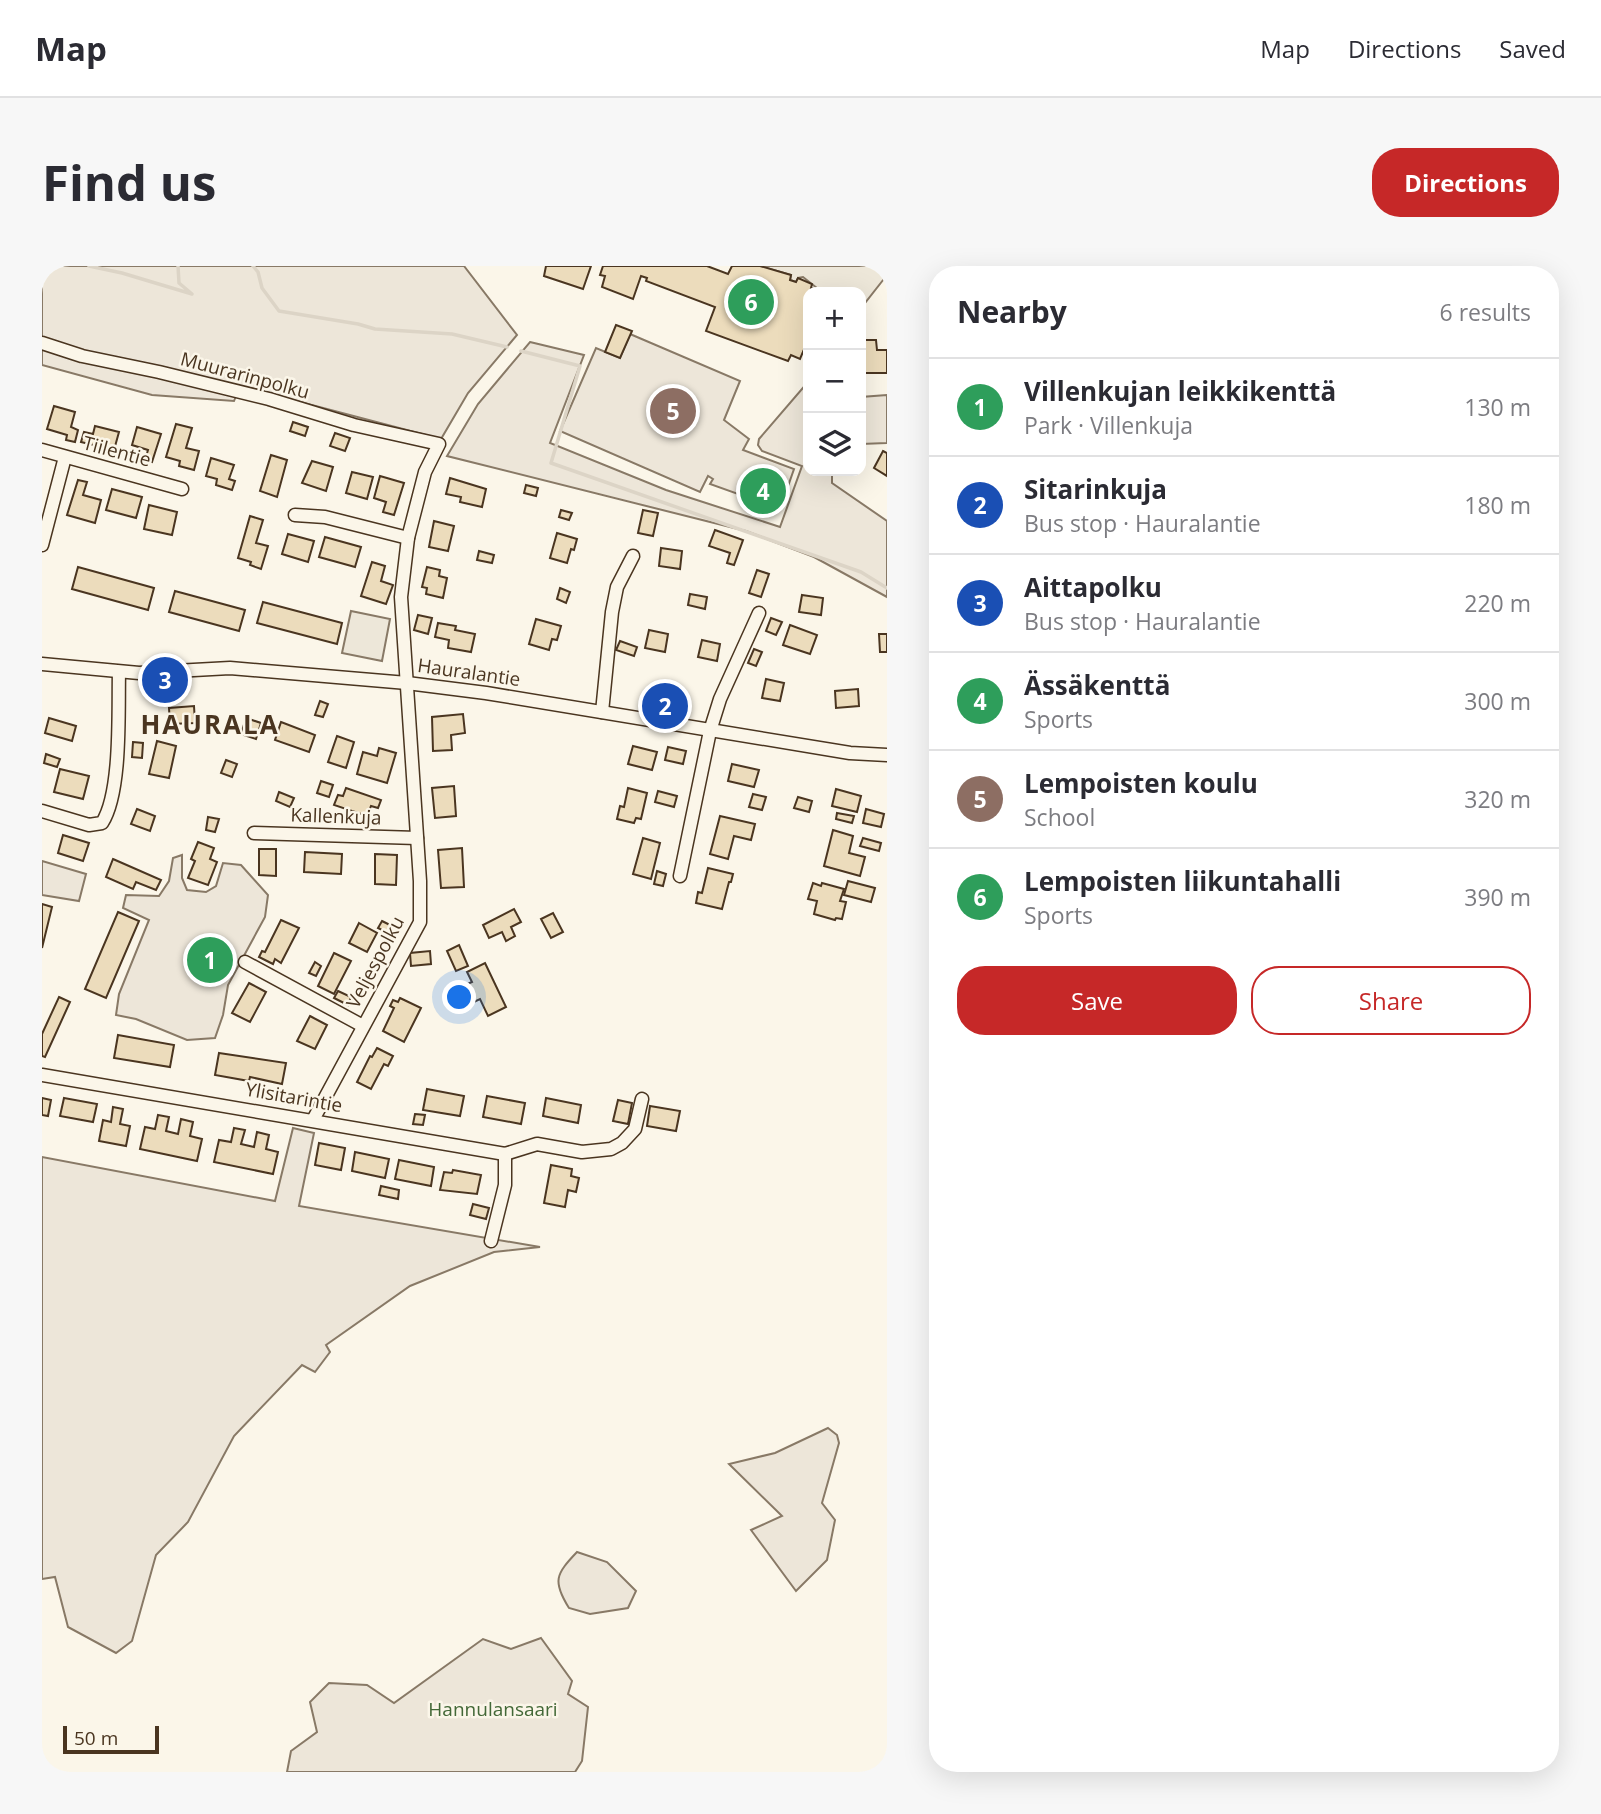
<!DOCTYPE html>
<meta charset="utf-8">
<style>
:root{--surface:#fff;--page:#f7f7f7;--text:#2b2b33;--muted:#7c7c81;--line:#e1e1e2;--accent:#c62828}
body{margin:0;font-family:"Open Sans",sans-serif;background:var(--page);color:var(--text)}
.controls{position:absolute;right:21px;top:21px;display:grid;overflow:hidden;border-radius:14px;box-shadow:0 7px 28px #0002}
.controls button{width:63px;height:63px;display:grid;place-items:center;padding:0;border:0;border-bottom:2px solid var(--line);background:var(--surface);color:var(--text);font:35px sans-serif}
.scale{position:absolute;left:21px;bottom:18px;width:96px;box-sizing:border-box;padding-left:7px;border:4px solid #4a3520;border-top:0;font-size:19px;line-height:24px;white-space:nowrap;color:#4a3520;-webkit-text-stroke:5px #fbf6e9;paint-order:stroke}
.you{position:absolute;left:418px;top:732px;width:24px;height:24px;margin:-18px;border:5px solid #fff;border-radius:50%;background:#1a73e8;box-shadow:0 0 0 10px #1a73e833}
.badge{display:grid;place-items:center;width:46px;height:46px;border-radius:50%;background:var(--accent);color:#fff;font-size:23px;font-weight:700}
.pin{position:absolute;translate:-50% -50%;border:4px solid #fff;box-shadow:0 2px 7px #0006}
.list{margin:0;padding:0;list-style:none}
h2{display:flex;justify-content:space-between;align-items:center;height:91px;margin:0;padding:0 28px;font-size:30px}
h2 small{font-size:23px;font-weight:400;color:var(--muted)}
.list li{display:grid;grid-template-columns:46px 1fr auto;gap:21px;align-items:center;box-sizing:border-box;height:98px;padding:0 28px;border-top:2px solid var(--line)}
.list b{display:block;font-size:26px;white-space:nowrap}
.list p{margin:0;font-size:23px;white-space:nowrap;color:var(--muted)}
.list em{font-size:23px;font-style:normal;color:var(--muted)}
.actions{display:flex;gap:14px;padding:21px 28px}
.actions a{flex:1;padding:16px 0;border:2px solid var(--accent);border-radius:28px;text-align:center;font-size:24px;color:var(--accent)}
.actions .main{background:var(--accent);color:#fff}
.icon{flex:none;width:38px;height:38px;fill:none;stroke:currentColor;stroke-width:2;stroke-linecap:round;stroke-linejoin:round}
.map{position:relative;flex:none;width:845px;height:1506px;overflow:hidden;border-radius:28px}
header{display:flex;align-items:center;gap:42px;box-sizing:border-box;height:98px;padding:0 35px;background:var(--surface);border-bottom:2px solid var(--line)}
header strong{font-size:33px}
nav{display:flex;gap:38px;margin-inline-start:auto;font-size:24px}
.intro{display:flex;align-items:center;justify-content:space-between;box-sizing:border-box;height:168px;padding:0 42px}
h1{margin:0;font-size:49px}
.button{padding:18px 32px;border-radius:28px;background:var(--accent);color:#fff;font-size:24px;font-weight:700}
main{display:flex;gap:42px;padding:0 42px}
aside{flex:1;background:var(--surface);border-radius:28px;box-shadow:0 7px 28px #0002}
.map>svg:first-child{display:block}
.green{fill:#ede6d9;stroke:#887966;stroke-width:2}
.parking{fill:#ede7d9;stroke:#887966;stroke-width:2}
.lines{fill:none;stroke-linecap:round;stroke-linejoin:round}
.stream{stroke:#dcd4c6;stroke-width:3.5}
.building{fill:#ecdcbc;stroke:#4a3520;stroke-width:2}
.street-casing{stroke:#4a3520;stroke-width:15}
.street{stroke:#fbf6e9;stroke-width:12}
.labels{text-anchor:middle;stroke-width:5;stroke-linejoin:round;paint-order:stroke}
.street-label{font-size:19px;fill:#4a3520;stroke:#fbf6e9}
.park-label{font-size:19px;fill:#436837;stroke:#fbf6e9}
.district-label{font-size:26px;font-weight:bold;letter-spacing:2px;fill:#4a3520;stroke:#fbf6e9}
</style>
<header>
<strong>Map</strong>
<nav><a>Map</a><a>Directions</a><a>Saved</a></nav>
</header>
<div class="intro"><h1>Find us</h1><a class="button">Directions</a></div>
<main>
<div class="map">
<svg width="845" height="1506" viewBox="0 0 845 1506">
<rect width="100%" height="100%" fill="#fbf6e9"/>
<g class="green">
<path d="M0,0H422L475,69L426,127L399,173L198,120L192,135L110,129L0,99Z"/>
<path d="M588,68L698,115L682,154L707,173L701,184L752,203L738,243L668,218L671,213L666,210L658,226L518,165L554,82L578,92Z"/>
<path d="M488,76L542,89L508,177L624,224L738,261L760,200L720,185L716,179L717,173L766,116V205H790V217L845,255V331L772,291L704,265L405,190L436,138Z"/>
<path d="M845,129V177L819,178V131Z"/>
<path d="M140,589V612L145,624L164,626L174,620L181,597L199,599L226,629L223,651L186,719L181,749L173,772L145,774L94,753L74,749L77,728L107,654L81,642L84,629L117,630L127,615L131,592Z"/>
<path d="M0,595L44,608L37,635L0,629Z"/>
<path d="M251,862L272,867L257,940L498,981L452,986L368,1020L284,1079L288,1086L273,1106L260,1099L192,1170L146,1256L114,1289L90,1375L74,1387L26,1361L13,1311L0,1313V891L233,935Z"/>
<path d="M786,1162L795,1169L797,1177L780,1237L793,1254L785,1294L754,1325L709,1264L740,1250L687,1198L733,1187Z"/>
<path d="M535,1286L565,1296L594,1325L586,1342L548,1348L527,1342C510,1315 514,1308 535,1286Z"/>
<path d="M499,1372L530,1415L526,1428L546,1441L540,1495L533,1506H245L249,1485L275,1466L268,1436L287,1417L325,1419L352,1437L441,1373L469,1383Z"/>
</g>
<g class="parking">
<path d="M718,0H842L845,2V9L819,42V26H780L761,11L756,12L754,16L748,14L749,9Z"/>
<path d="M309,345L348,353L340,395L300,387Z"/>
</g>
<g class="lines">
<g class="stream">
<path d="M47,0L80,7L150,28L137,17L136,0"/>
<path d="M211,0L216,6L220,22L237,45L316,58L333,63L410,68L465,81"/>
<path d="M479,85L538,100L509,197L819,306L845,322"/>
</g>
</g>
<g class="building">
<path d="M504,0H549L541,23L502,10Z"/>
<path d="M561,0H665L686,8L690,0H718L749,9L748,14L754,16L756,12L770,18L769,22L780,26H766V74L758,93L749,89L746,95L664,65L673,41L604,15L605,12L599,10L591,33L560,21L563,10L558,9Z"/>
<path d="M574,59L590,65L578,92L563,86Z"/>
<path d="M820,74H834L835,84H845V107H819Z"/>
<path d="M12,140L33,146L29,161L36,164L33,176L24,174L25,169L5,163Z"/>
<path d="M251,156L266,161L263,170L248,165Z"/>
<path d="M134,158L150,162L144,182L157,185L152,204L137,200L138,195L124,191Z"/>
<path d="M53,160L77,166L72,184L39,176L42,166L51,168Z"/>
<path d="M95,161L119,168L110,196L103,194L106,184L90,179Z"/>
<path d="M293,167L308,172L303,185L288,180Z"/>
<path d="M841,185L845,187V210L832,202Z"/>
<path d="M229,189L245,194L235,231L218,225Z"/>
<path d="M169,192L192,199L187,213L193,215L190,224L174,219L175,213L164,210Z"/>
<path d="M270,195L291,201L284,225L260,217Z"/>
<path d="M310,206L331,211L325,233L304,227Z"/>
<path d="M338,210L362,217L352,249L341,246L344,236L332,232Z"/>
<path d="M408,212L444,223L440,241L418,236L419,231L404,228Z"/>
<path d="M36,214L45,216L41,229L59,234L53,257L25,249Z"/>
<path d="M484,219L496,222L494,230L482,227Z"/>
<path d="M70,223L100,231L94,252L64,244Z"/>
<path d="M107,239L135,246L130,269L102,263Z"/>
<path d="M519,244L530,247L527,254L517,251Z"/>
<path d="M601,244L616,247L611,270L596,267Z"/>
<path d="M208,250L221,254L214,277L226,280L219,303L208,299L209,296L196,292Z"/>
<path d="M392,255L412,260L406,285L387,281Z"/>
<path d="M673,264L701,274L692,299L685,297L688,287L667,280Z"/>
<path d="M515,267L535,273L532,284L529,283L525,297L508,292Z"/>
<path d="M246,268L272,275L266,296L240,288Z"/>
<path d="M283,271L319,281L313,301L277,291Z"/>
<path d="M619,282L640,285L638,303L617,300Z"/>
<path d="M437,285L452,289L450,297L435,294Z"/>
<path d="M330,296L343,300L339,315L351,319L344,338L319,330Z"/>
<path d="M36,301L112,322L106,344L30,323Z"/>
<path d="M385,301L398,304L397,310L405,312L401,332L384,328L385,322L380,321Z"/>
<path d="M715,304L727,308L719,331L707,327Z"/>
<path d="M518,322L528,326L524,337L515,333Z"/>
<path d="M133,325L203,344L197,365L127,346Z"/>
<path d="M648,328L665,331L663,343L646,339Z"/>
<path d="M760,329L781,332L779,349L757,346Z"/>
<path d="M221,336L300,357L295,378L215,357Z"/>
<path d="M376,349L390,352L386,368L372,364Z"/>
<path d="M729,352L740,356L734,369L724,365Z"/>
<path d="M494,353L519,360L515,374L510,373L507,384L487,378Z"/>
<path d="M396,357L414,360L413,364L433,368L429,386L406,382L407,374L393,371Z"/>
<path d="M748,359L775,369L768,388L741,379Z"/>
<path d="M607,364L626,368L623,386L603,382Z"/>
<path d="M837,368H845V386H838Z"/>
<path d="M660,374L678,378L675,395L656,391Z"/>
<path d="M578,375L595,381L592,390L574,384Z"/>
<path d="M712,383L720,386L714,400L706,397Z"/>
<path d="M724,413L742,417L738,435L720,432Z"/>
<path d="M816,423L817,440L794,442L793,425Z"/>
<path d="M278,435L286,438L281,451L273,449Z"/>
<path d="M152,440L153,457L128,458L127,442Z"/>
<path d="M421,448L423,467L409,469L410,484L391,485L390,451Z"/>
<path d="M7,452L34,460L30,475L3,467Z"/>
<path d="M204,452L219,457L214,473L199,468Z"/>
<path d="M239,456L273,469L267,486L233,474Z"/>
<path d="M295,470L312,476L304,502L286,496Z"/>
<path d="M115,475L134,480L127,512L107,508Z"/>
<path d="M91,476L101,477L100,492L90,491Z"/>
<path d="M591,480L615,486L610,504L586,498Z"/>
<path d="M626,481L644,485L641,498L623,494Z"/>
<path d="M337,482L354,487L345,517L315,508L321,486L335,490Z"/>
<path d="M4,488L18,493L15,501L2,497Z"/>
<path d="M184,494L195,498L190,511L179,507Z"/>
<path d="M690,498L717,504L712,521L686,515Z"/>
<path d="M18,503L47,510L41,533L12,526Z"/>
<path d="M279,515L291,519L287,531L275,527Z"/>
<path d="M412,520L414,550L393,552L390,522Z"/>
<path d="M304,522L339,534L336,542L329,540L325,550L292,539L296,529L301,530Z"/>
<path d="M586,522L605,527L599,553L594,552L592,557L575,553L578,540L582,541Z"/>
<path d="M794,523L819,530L815,546L790,540Z"/>
<path d="M616,525L635,530L632,541L613,536Z"/>
<path d="M237,526L252,532L248,541L234,535Z"/>
<path d="M711,528L724,531L720,544L707,541Z"/>
<path d="M756,531L770,535L767,546L752,542Z"/>
<path d="M95,543L113,550L108,565L89,558Z"/>
<path d="M824,543L842,548L839,561L821,557Z"/>
<path d="M795,547L812,550L810,557L794,553Z"/>
<path d="M678,550L713,558L709,574L692,570L686,593L668,588Z"/>
<path d="M166,551L177,553L173,566L164,564Z"/>
<path d="M791,564L811,570L807,587L823,591L818,610L782,600Z"/>
<path d="M21,569L47,577L41,595L16,587Z"/>
<path d="M601,572L618,577L609,613L591,608Z"/>
<path d="M821,572L839,577L837,585L818,580Z"/>
<path d="M156,576L172,582L168,593L175,596L166,619L146,612L153,595L149,593Z"/>
<path d="M420,582L422,621L399,622L396,584Z"/>
<path d="M217,583H234V610L217,609Z"/>
<path d="M263,586L300,588L299,608L262,606Z"/>
<path d="M333,588L355,589L354,619L333,618Z"/>
<path d="M71,593L119,614L114,624L94,616L91,623L64,611Z"/>
<path d="M666,602L691,608L689,616H687L680,643L654,637L656,626L660,627Z"/>
<path d="M615,605L624,608L621,620L612,618Z"/>
<path d="M806,615L833,622L829,636L802,629Z"/>
<path d="M771,617L779,620L780,617L802,623L798,635L804,636L800,653L794,652L793,654L772,648L775,635L766,633Z"/>
<path d="M0,638L10,641L0,682Z"/>
<path d="M472,643L479,656L469,661L473,670L464,675L460,666L447,672L441,659Z"/>
<path d="M76,646L97,655L64,732L43,723Z"/>
<path d="M511,647L521,666L509,672L499,653Z"/>
<path d="M239,654L257,662L239,697L233,693L231,698L217,691L220,685L223,686Z"/>
<path d="M340,655L350,660L346,667L336,662Z"/>
<path d="M317,657L335,667L325,686L307,677Z"/>
<path d="M417,679L426,700L414,705L405,685Z"/>
<path d="M388,685L389,698L369,700L368,687Z"/>
<path d="M292,687L309,695L292,728L276,720Z"/>
<path d="M273,696L279,700L274,710L267,707Z"/>
<path d="M443,697L464,741L446,750L438,733L432,736L423,719L430,716L425,706Z"/>
<path d="M207,717L224,726L208,756L190,747Z"/>
<path d="M296,725L309,731L306,739L292,732Z"/>
<path d="M17,731L28,736L3,791L0,790V768Z"/>
<path d="M358,732L379,742L362,776L341,765L352,742L348,740L351,734L356,736Z"/>
<path d="M268,750L285,759L273,783L255,775Z"/>
<path d="M76,769L132,779L128,801L72,792Z"/>
<path d="M335,782L351,790L346,800L342,798L329,823L315,816L328,790L330,791Z"/>
<path d="M177,787L244,797L240,818L208,811L207,815L173,809Z"/>
<path d="M385,823L422,830L418,850L381,844Z"/>
<path d="M445,830L483,837L479,858L441,851Z"/>
<path d="M0,832L9,834L6,850L0,849Z"/>
<path d="M22,832L55,838L51,856L18,850Z"/>
<path d="M504,832L539,839L536,857L501,850Z"/>
<path d="M576,834L590,837L586,858L571,855Z"/>
<path d="M608,840L638,845L634,865L605,860Z"/>
<path d="M71,841L81,843L78,858L88,860L84,880L57,875L61,854L69,856Z"/>
<path d="M373,848L383,849L381,859L371,858Z"/>
<path d="M116,849L127,851L124,865L136,868L139,853L151,856L148,870L160,873L155,895L98,883L103,861L113,863Z"/>
<path d="M192,862L203,864L199,878L212,881L215,866L227,869L224,883L236,886L231,908L172,896L177,874L189,876Z"/>
<path d="M277,877L303,882L299,904L273,899Z"/>
<path d="M313,886L347,893L343,912L310,905Z"/>
<path d="M357,894L392,901L389,920L353,913Z"/>
<path d="M509,899L530,903L529,910L537,912L534,926L526,924L523,941L502,937Z"/>
<path d="M411,904L439,909L435,928L398,924L402,906L410,907Z"/>
<path d="M339,920L357,924L356,933L337,929Z"/>
<path d="M431,938L447,942L444,953L428,949Z"/>
</g>
<g class="lines">
<defs>
<g id="street">
<path d="M0,77L40,90L117,106L227,133L312,159L397,178L383,206L366,272L359,331L378,615V656L271,854"/>
<path d="M0,184L140,223"/>
<path d="M253,249L283,251L366,272"/>
<path d="M0,279L23,191"/>
<path d="M0,398L97,407L188,402L365,417L444,427L808,487L845,489"/>
<path d="M560,446L570,346L575,321L591,290"/>
<path d="M0,545L47,559L60,557C80,526 76,444 77,406"/>
<path d="M212,567L375,572"/>
<path d="M638,610L668,465L678,433L717,347"/>
<path d="M203,696L321,760"/>
<path d="M0,809L463,888L495,878L540,886L569,883L580,877L593,863L600,833"/>
<path d="M449,975L463,919V888"/>
</g>
</defs>
<use href="#street" class="street-casing"/>
<use href="#street" class="street"/>
</g>
<g class="labels">
<g class="street-label">
<text transform="translate(203 109) rotate(15)" y="7">Muurarinpolku</text>
<text transform="translate(75 185) rotate(15)" y="7">Tiilentie</text>
<text transform="translate(427 406) rotate(8)" y="7">Hauralantie</text>
<text transform="translate(294 550) rotate(2)" y="7">Kallenkuja</text>
<text transform="translate(333 696) rotate(-62)" y="7">Veljespolku</text>
<text transform="translate(252 831) rotate(10)" y="7">Ylisitarintie</text>
</g>
<g class="park-label">
<text x="451" y="1450">Hannulansaari</text>
</g>
<g class="district-label">
<text x="168" y="468">HAURALA</text>
</g>
</g>
</svg>
<div class="controls">
<button>+</button>
<button>−</button>
<button><svg class="icon" aria-label="layers" viewBox="0 0 24 24"><path d="M12 4l9 5-9 5-9-5zM3 14l9 5 9-5"/></svg></button>
</div>
<div class="scale">50 m</div>
<div class="you"></div>
<div class="pin badge" style="left:168px;top:694px;background:#2e9e5b">1</div>
<div class="pin badge" style="left:623px;top:440px;background:#1a4fb4">2</div>
<div class="pin badge" style="left:123px;top:414px;background:#1a4fb4">3</div>
<div class="pin badge" style="left:721px;top:225px;background:#2e9e5b">4</div>
<div class="pin badge" style="left:631px;top:145px;background:#8d6e63">5</div>
<div class="pin badge" style="left:709px;top:36px;background:#2e9e5b">6</div>
</div>
<aside>
<h2>Nearby<small>6 results</small></h2>
<ul class="list">
<li><span class="badge" style="background:#2e9e5b">1</span><div><b>Villenkujan leikkikenttä</b><p>Park · Villenkuja</p></div><em>130 m</em></li>
<li><span class="badge" style="background:#1a4fb4">2</span><div><b>Sitarinkuja</b><p>Bus stop · Hauralantie</p></div><em>180 m</em></li>
<li><span class="badge" style="background:#1a4fb4">3</span><div><b>Aittapolku</b><p>Bus stop · Hauralantie</p></div><em>220 m</em></li>
<li><span class="badge" style="background:#2e9e5b">4</span><div><b>Ässäkenttä</b><p>Sports</p></div><em>300 m</em></li>
<li><span class="badge" style="background:#8d6e63">5</span><div><b>Lempoisten koulu</b><p>School</p></div><em>320 m</em></li>
<li><span class="badge" style="background:#2e9e5b">6</span><div><b>Lempoisten liikuntahalli</b><p>Sports</p></div><em>390 m</em></li>
</ul>
<div class="actions"><a class="main">Save</a><a>Share</a></div>
</aside>
</main>
